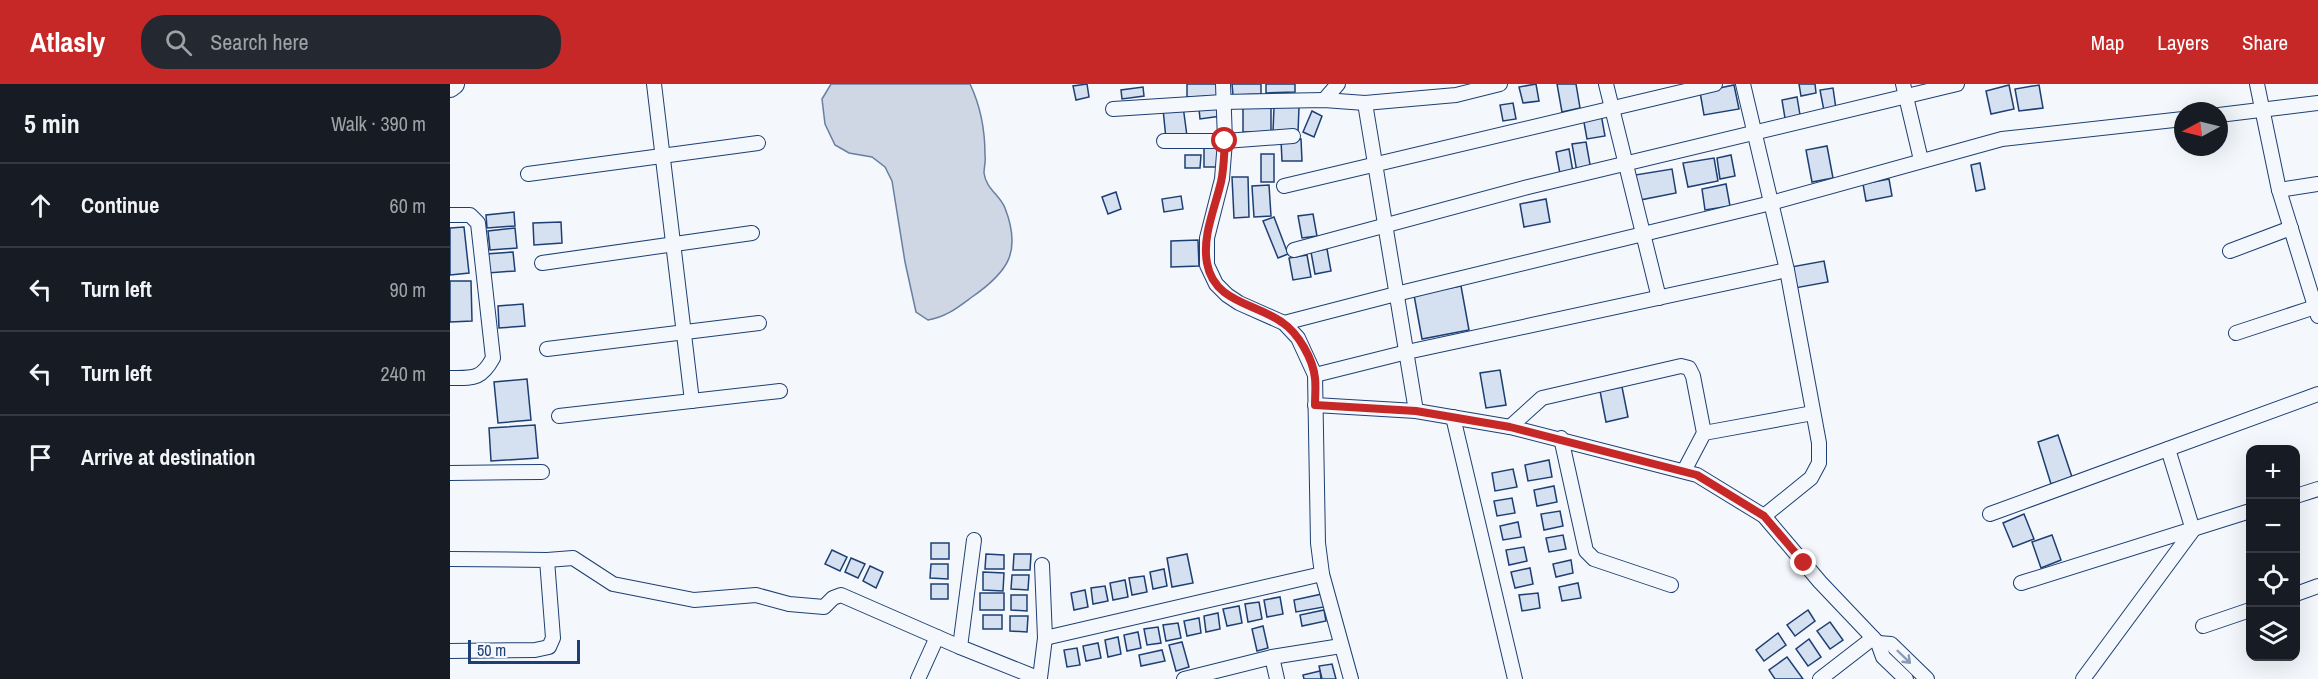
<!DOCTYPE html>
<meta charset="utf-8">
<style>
:root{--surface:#171b24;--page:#242831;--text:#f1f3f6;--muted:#9ea1a6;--line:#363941;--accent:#c62828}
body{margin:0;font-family:"Archivo Narrow",sans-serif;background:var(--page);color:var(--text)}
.controls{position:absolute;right:18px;bottom:18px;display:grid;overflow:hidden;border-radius:12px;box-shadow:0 6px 24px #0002}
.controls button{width:54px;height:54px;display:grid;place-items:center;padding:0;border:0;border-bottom:2px solid var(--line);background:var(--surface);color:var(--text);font:30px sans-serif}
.compass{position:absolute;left:1724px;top:18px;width:54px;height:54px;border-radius:50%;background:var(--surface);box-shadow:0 6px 24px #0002;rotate:263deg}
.scale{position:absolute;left:18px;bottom:15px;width:112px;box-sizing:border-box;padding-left:6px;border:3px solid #1d3f73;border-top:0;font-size:16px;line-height:21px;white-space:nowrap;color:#1d3f73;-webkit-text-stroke:4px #f4f7fb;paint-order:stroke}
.stop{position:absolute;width:18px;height:18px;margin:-14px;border:4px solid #c62828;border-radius:50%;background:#fff}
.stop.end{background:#c62828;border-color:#fff;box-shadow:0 2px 6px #0008}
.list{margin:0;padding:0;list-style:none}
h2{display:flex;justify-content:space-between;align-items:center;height:78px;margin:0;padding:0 24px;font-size:26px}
h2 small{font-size:20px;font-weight:400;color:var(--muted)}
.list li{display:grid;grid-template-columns:39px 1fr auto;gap:18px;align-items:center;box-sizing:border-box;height:84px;padding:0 24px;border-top:2px solid var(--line)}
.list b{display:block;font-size:22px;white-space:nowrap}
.list em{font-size:20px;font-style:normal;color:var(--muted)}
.icon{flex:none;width:33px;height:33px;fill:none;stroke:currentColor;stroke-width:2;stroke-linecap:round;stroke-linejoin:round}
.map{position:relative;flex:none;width:1868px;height:595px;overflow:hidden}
header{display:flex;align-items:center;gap:36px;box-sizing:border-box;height:84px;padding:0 30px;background:var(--accent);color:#fff}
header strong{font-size:28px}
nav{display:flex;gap:33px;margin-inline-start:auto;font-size:21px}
.search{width:420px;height:54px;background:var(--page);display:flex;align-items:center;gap:15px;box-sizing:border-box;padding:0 21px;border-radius:24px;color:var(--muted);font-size:22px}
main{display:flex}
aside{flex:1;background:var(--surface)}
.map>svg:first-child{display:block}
.water{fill:#cfd7e4;stroke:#687fa3;stroke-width:1.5}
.building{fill:#d5e0f0;stroke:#1d3f73;stroke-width:1.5}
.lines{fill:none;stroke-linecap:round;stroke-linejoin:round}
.street-casing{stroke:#1d3f73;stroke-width:16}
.secondary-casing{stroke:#1d3f73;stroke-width:22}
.street{stroke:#f4f7fb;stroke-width:14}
.secondary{stroke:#f4f7fb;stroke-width:20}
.oneway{stroke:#889bb7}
.route{stroke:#c62828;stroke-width:8}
</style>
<header>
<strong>Atlasly</strong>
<div class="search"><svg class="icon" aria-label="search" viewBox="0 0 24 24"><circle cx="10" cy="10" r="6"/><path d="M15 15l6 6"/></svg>Search here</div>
<nav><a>Map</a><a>Layers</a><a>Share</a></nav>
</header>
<main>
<aside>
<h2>5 min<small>Walk · 390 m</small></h2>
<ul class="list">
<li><svg class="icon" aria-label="ahead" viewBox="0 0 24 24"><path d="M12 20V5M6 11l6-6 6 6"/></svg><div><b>Continue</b></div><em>60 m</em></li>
<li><svg class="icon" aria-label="left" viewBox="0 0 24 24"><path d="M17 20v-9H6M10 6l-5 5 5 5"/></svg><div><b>Turn left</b></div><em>90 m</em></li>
<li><svg class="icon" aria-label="left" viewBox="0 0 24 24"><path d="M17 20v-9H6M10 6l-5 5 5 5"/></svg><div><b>Turn left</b></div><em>240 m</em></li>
<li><svg class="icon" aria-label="arrive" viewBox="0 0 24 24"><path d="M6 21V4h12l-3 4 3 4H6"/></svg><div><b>Arrive at destination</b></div></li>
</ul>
</aside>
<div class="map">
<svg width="1868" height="595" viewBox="0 0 1868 595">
<rect width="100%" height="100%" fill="#f4f7fb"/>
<path class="water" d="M381,0H520C531,23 535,46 535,71C536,77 534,83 534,89C536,105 550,111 555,124C572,168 558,188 522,213C507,224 496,233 478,236L466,228L455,178L442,97L435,83L422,73L399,69L385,61L375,40L372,15Z"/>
<g class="building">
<path d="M637,0L639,13L626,16L623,2Z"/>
<path d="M737,0H767L768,12L737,13Z"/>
<path d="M782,0H811V10L783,11Z"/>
<path d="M816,0H845V8L816,9Z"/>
<path d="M1086,0L1089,17L1073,19L1069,3Z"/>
<path d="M1107,0H1126L1130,24L1112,28Z"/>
<path d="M1349,0H1365L1366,9L1351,12Z"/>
<path d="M1284,1L1289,25L1254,31L1250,8Z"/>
<path d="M1559,1L1564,25L1541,30L1536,7Z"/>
<path d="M1589,1L1593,24L1569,27L1565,5Z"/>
<path d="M693,3L694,12L672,15L671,6Z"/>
<path d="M1383,4L1386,25L1374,27L1370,6Z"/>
<path d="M1347,13L1351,37L1336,40L1332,16Z"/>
<path d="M1063,19L1066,35L1053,37L1050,21Z"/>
<path d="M733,22L737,52L716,55L713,25Z"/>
<path d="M770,22L771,32L750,35L749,25Z"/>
<rect x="793" y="23" width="28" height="25"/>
<path d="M824,23H849L848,49L823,48Z"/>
<path d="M862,27L872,32L864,53L853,48Z"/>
<path d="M1151,30L1155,52L1137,55L1133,33Z"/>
<path d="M851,55L852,77H832L831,56Z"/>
<path d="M754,58H772L771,83H754Z"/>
<path d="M1136,58L1141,86L1127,88L1122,60Z"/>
<path d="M1377,62L1383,94L1362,98L1356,66Z"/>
<path d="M1119,65L1123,88L1110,90L1106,68Z"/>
<rect x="811" y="70" width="13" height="28"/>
<path d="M735,71H751L750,84H735Z"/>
<path d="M1281,71L1285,92L1270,95L1267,74Z"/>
<path d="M1264,74L1268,97L1238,103L1233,79Z"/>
<path d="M1530,79L1535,105L1526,107L1521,81Z"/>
<path d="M1222,85L1226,109L1190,116L1185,91Z"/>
<path d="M782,93H798L799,133L784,134Z"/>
<path d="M1439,95L1442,112L1416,117L1413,100Z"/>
<path d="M1276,100L1280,122L1255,126L1252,105Z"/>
<path d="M819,101L821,132L804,133L802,102Z"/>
<path d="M666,108L671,125L658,130L652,113Z"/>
<path d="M731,112L733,125L714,128L712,115Z"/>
<path d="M1096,115L1100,138L1074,143L1070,120Z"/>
<path d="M64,128L65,142L37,144L36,131Z"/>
<path d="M863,130L867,152L852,154L848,132Z"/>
<path d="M824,133L838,170L828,174L813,137Z"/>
<path d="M111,138L112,159L84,161L83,139Z"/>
<path d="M14,143L19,189L0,191V144Z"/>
<path d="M65,144L67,164L40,166L38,147Z"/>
<path d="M748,156L749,182L721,183V157Z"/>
<path d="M877,165L881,187L865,190L861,168Z"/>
<path d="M63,168L65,187L38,189L36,170Z"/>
<path d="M857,171L861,193L843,196L839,174Z"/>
<path d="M1374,177L1378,198L1345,204L1341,183Z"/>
<path d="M0,197H21L22,237L0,238Z"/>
<path d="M1011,202L1019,246L972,255L964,211Z"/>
<path d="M73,220L75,242L49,244L48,222Z"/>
<path d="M1050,286L1056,321L1036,324L1030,289Z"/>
<path d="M77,295L81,336L48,339L44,298Z"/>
<path d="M1172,303L1178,333L1156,338L1150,307Z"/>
<path d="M85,341L88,374L41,377L39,344Z"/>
<path d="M1608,351L1622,393L1601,400L1588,358Z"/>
<path d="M1099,376L1102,393L1078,397L1075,381Z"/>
<path d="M1063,385L1067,403L1045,407L1042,389Z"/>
<path d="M1104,402L1107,418L1087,422L1084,406Z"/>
<path d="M1062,414L1065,429L1047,432L1044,417Z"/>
<path d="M1110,427L1113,442L1094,446L1091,430Z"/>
<path d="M1574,430L1584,455L1563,463L1553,439Z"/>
<path d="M1068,438L1071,453L1053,456L1050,442Z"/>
<path d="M1113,451L1116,465L1099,468L1096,454Z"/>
<path d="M1602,451L1611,476L1591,484L1582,458Z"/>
<rect x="481" y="459" width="18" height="16"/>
<path d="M1074,463L1077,477L1059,481L1056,466Z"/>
<path d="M382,466L397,473L390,487L375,480Z"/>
<path d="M536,470L554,471V485H535Z"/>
<path d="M564,470H581L580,486H563Z"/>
<path d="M737,470L743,499L722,503L717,474Z"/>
<path d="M401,474L415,480L408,494L395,488Z"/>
<path d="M1121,476L1123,489L1106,493L1103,480Z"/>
<path d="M481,480H498V495L480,494Z"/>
<path d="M420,482L433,488L426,504L413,497Z"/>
<path d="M1080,484L1083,500L1065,504L1061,488Z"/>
<path d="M714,485L717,502L703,505L700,488Z"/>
<path d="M533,488L554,489L553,507L533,506Z"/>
<path d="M562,491H579L578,506L561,505Z"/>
<path d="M694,492L697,508L682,511L679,494Z"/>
<path d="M675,496L678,513L663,516L660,499Z"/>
<path d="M1128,499L1131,514L1112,517L1109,503Z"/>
<rect x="481" y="500" width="17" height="15"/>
<path d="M655,502L658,517L643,520L641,504Z"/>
<path d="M635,506L638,523L624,526L621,509Z"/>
<rect x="530" y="509" width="24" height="17"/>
<path d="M1088,509L1090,524L1072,527L1069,511Z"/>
<path d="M872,510L874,523L846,528L844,516Z"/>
<path d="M561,511H577V527L561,526Z"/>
<path d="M830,513L833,530L817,533L814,516Z"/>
<path d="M809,518L812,535L798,538L795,520Z"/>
<path d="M789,522L792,539L777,542L773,525Z"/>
<path d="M874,526L876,537L852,542L850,531Z"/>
<path d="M1358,526L1365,537L1345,552L1337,541Z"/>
<path d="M768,529L770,545L756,548L754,532Z"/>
<rect x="533" y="531" width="19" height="14"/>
<path d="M560,532H578L577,548L560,547Z"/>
<path d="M749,534L751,549L737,552L734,537Z"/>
<path d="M1380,538L1393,556L1380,565L1367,547Z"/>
<path d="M728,539L731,554L716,557L713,541Z"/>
<path d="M813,542L818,564L807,567L802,545Z"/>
<path d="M708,543L711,559L697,561L694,545Z"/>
<path d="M688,548L691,564L677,567L674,551Z"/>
<path d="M1328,549L1336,561L1314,577L1306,566Z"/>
<path d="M668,553L671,570L658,573L655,556Z"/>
<path d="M1359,555L1371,573L1358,582L1346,565Z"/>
<path d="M732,558L739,583L726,587L719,561Z"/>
<path d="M648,559L651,574L636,577L633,562Z"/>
<path d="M627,564L630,581L617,583L614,566Z"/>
<path d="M712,566L715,577L691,582L689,571Z"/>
<path d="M1337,573L1353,595H1325L1319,586Z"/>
<path d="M882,580L886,595H872L869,582Z"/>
<path d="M870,587L871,595H854L853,591Z"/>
</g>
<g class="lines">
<defs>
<g id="street">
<path d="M204,0L242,317"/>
<path d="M773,0L775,57L772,95L757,154V181L766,200L777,211L789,219L834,239L848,254L865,291L868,459L872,490L901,595"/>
<path d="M1156,0L1209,214"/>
<path d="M1293,0L1337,186L1369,359V379L1361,394L1314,432"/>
<path d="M1453,0L1471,76"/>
<path d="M1807,0L1829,106L1868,100"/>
<path d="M874,16L888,0"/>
<path d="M915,19L966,327"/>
<path d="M663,25L773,18L874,16L915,19L1006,11L1050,0"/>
<path d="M1769,31L1868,19"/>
<path d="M714,57H775L843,52"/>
<path d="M78,90L308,59"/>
<path d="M834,102L1265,0"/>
<path d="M1829,106L1868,232"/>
<path d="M0,131H20L28,139L43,274C31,296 23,294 0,294"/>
<path d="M844,166L1078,103L1507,0"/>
<path d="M1780,167L1841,144"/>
<path d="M92,179L302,149"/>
<path d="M834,239L946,210L1321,119L1552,55L1733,35"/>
<path d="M1786,249L1865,223"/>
<path d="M97,265L309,239"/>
<path d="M865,291L957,268L1337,186"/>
<path d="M865,321L966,327L1060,343L1247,391L1314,432L1370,498L1428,559L1433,573L1456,595"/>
<path d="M109,332L330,307"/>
<path d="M1003,333L1065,595"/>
<path d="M1060,343L1092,314L1231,282L1239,284L1243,292L1254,349L1234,387"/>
<path d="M1254,349L1363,329"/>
<path d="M1111,354L1136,467L1144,475L1221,501"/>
<path d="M0,389L92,388"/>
<path d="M1846,412L1868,405"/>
<path d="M1540,430L1868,310"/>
<path d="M0,475L97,476L103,554L99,563L85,566L0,567"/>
<path d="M97,476L123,474L163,500L244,516L306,511L339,520L374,523L383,514L391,511L510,563L590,595"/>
<path d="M1571,499L1800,427"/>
<path d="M1846,510L1868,502"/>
<path d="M1753,542L1800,526"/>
<path d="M595,554L872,490"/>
<path d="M1428,559L1441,560L1477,595"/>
<path d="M510,563L524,456"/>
<path d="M822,573L827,595"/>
<path d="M590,594L595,554L592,481"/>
<path d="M468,595L487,553"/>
<path d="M734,595L822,573L891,562"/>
<path d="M1370,595L1423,554"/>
<path d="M1633,595L1743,446L1718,365"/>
</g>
<path id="secondary" d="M0,3L4,0"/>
</defs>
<use href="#street" class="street-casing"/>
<use href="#secondary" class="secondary-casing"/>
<use href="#street" class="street"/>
<use href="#secondary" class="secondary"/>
</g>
<defs><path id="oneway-shaft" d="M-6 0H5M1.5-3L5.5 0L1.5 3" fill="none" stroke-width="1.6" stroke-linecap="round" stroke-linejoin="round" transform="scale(1.5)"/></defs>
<use class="oneway" href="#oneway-shaft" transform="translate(1454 573) rotate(44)"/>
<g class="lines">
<path class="route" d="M775,57C774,70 774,85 771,98C765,124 752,152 757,179C764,219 806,219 833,239C848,249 863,275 865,294C866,303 865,312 865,321L966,327L1060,343L1247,391L1314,432L1354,479"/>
</g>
</svg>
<div class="controls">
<button>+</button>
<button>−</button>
<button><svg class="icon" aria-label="locate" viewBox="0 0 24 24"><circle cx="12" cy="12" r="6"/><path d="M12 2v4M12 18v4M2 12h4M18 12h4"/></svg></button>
<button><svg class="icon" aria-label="layers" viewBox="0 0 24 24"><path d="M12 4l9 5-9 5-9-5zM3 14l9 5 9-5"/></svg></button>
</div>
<svg class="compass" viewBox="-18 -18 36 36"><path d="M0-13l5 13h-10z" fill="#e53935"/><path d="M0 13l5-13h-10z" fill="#9ea1a6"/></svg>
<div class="scale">50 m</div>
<div class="stop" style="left:775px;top:57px"></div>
<div class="stop end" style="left:1354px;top:479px"></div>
</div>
</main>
